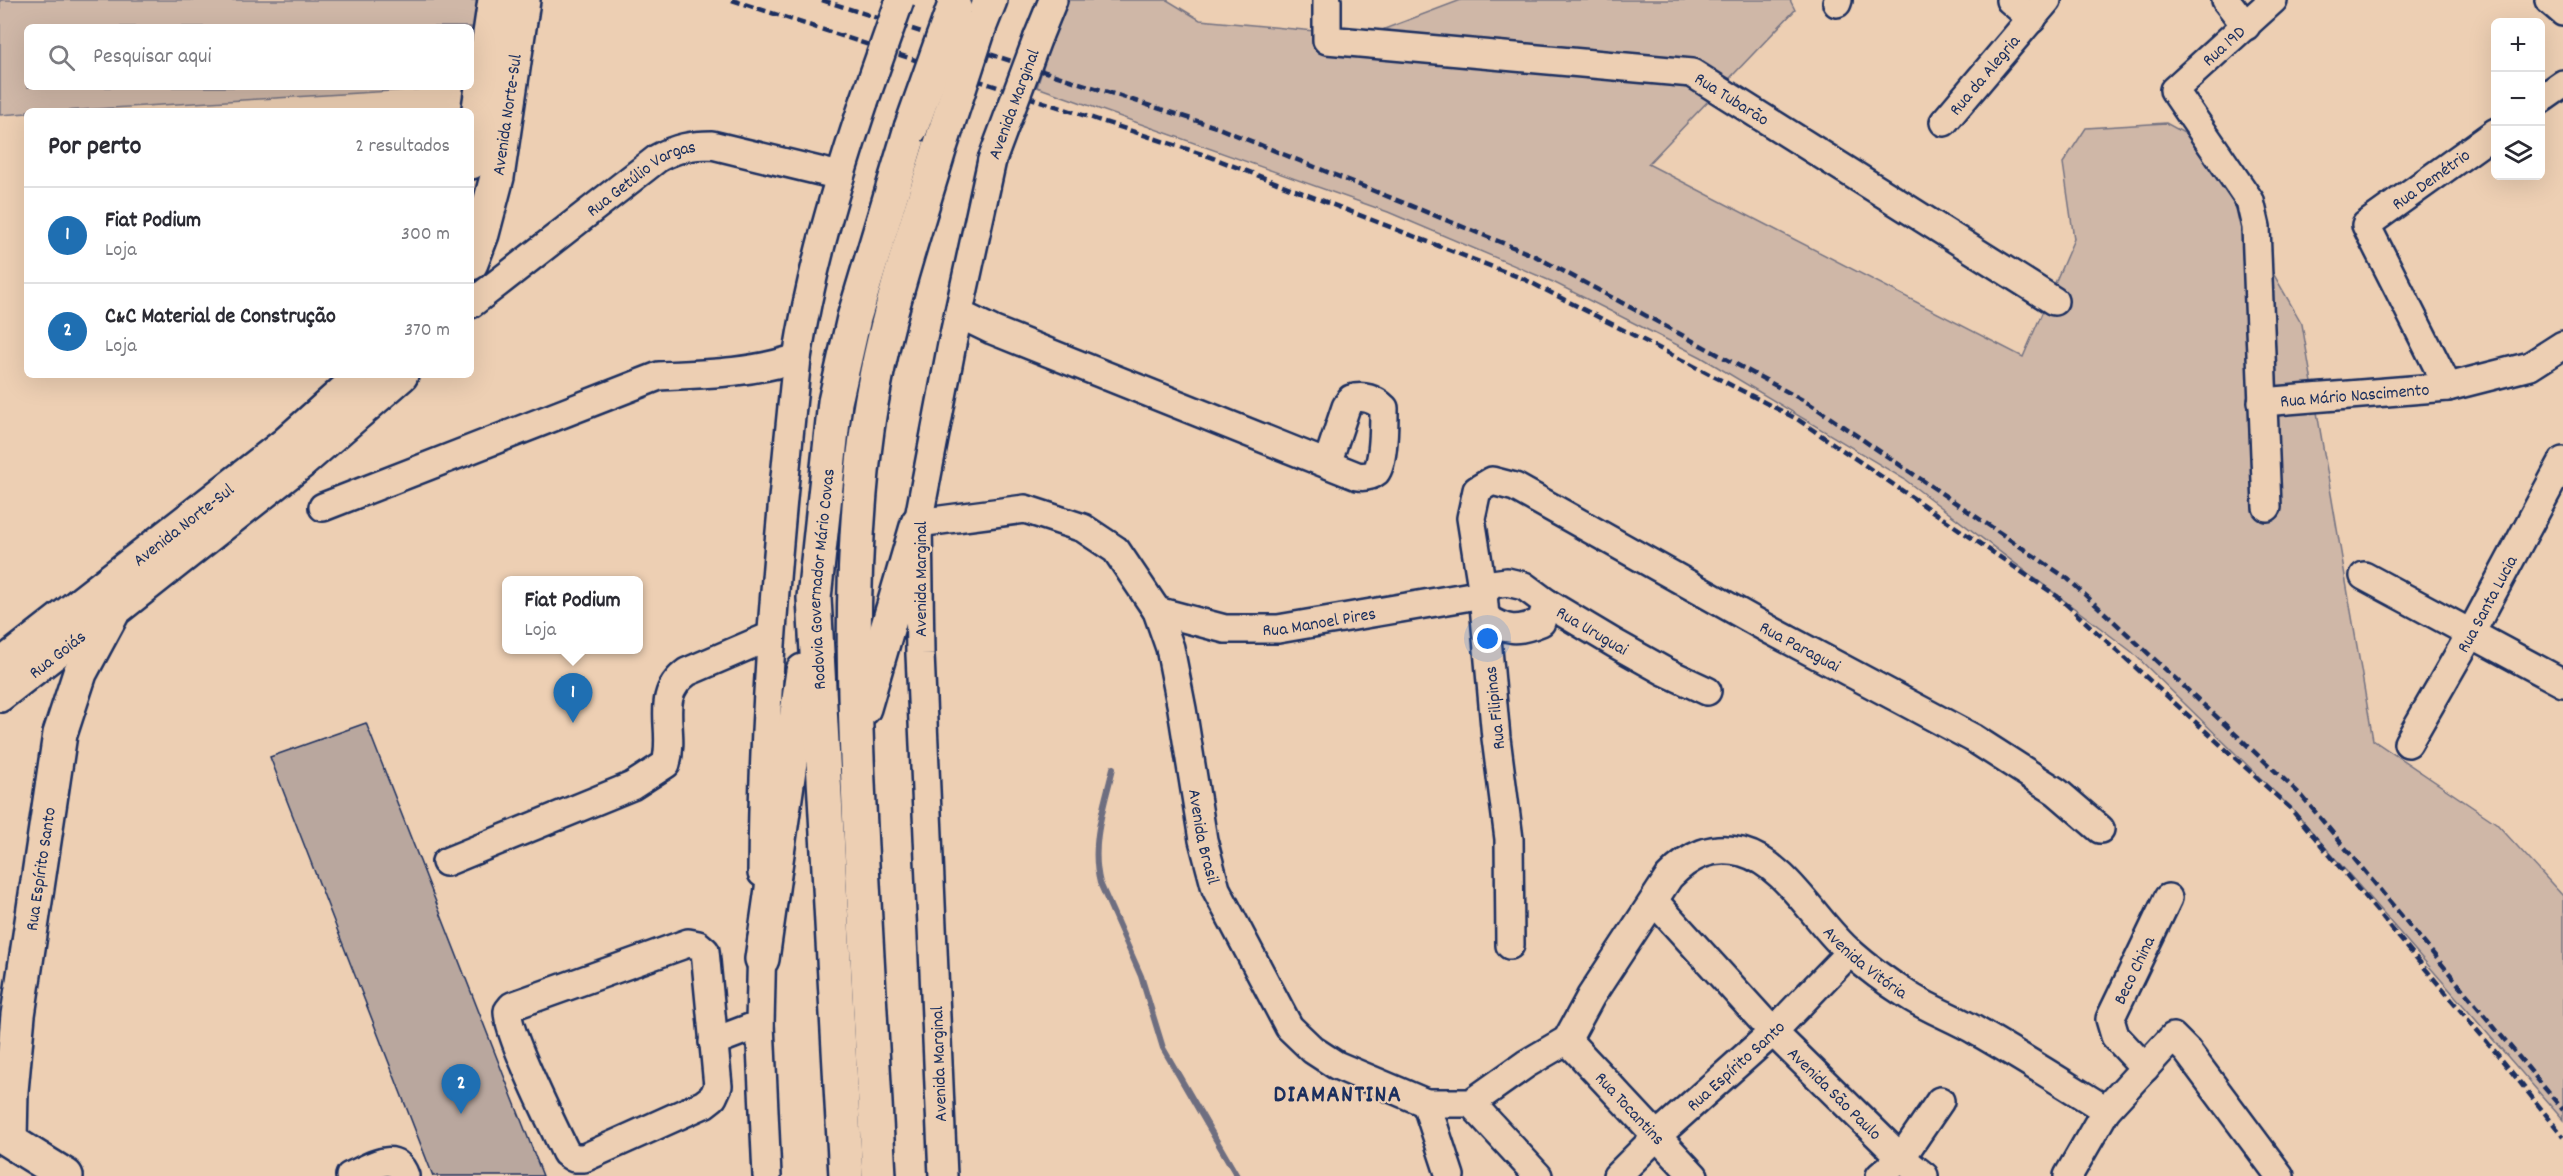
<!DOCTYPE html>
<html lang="pt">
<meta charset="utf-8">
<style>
:root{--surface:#fff;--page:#f7f7f7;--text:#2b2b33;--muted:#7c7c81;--line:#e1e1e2;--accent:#1f6fb2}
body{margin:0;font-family:Dekko,sans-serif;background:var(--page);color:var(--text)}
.controls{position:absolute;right:18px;top:18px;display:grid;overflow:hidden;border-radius:9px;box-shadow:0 6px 24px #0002}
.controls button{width:54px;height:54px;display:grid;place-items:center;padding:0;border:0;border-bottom:2px solid var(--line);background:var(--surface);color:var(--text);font:30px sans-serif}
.you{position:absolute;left:1488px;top:639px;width:21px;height:21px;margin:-15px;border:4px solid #fff;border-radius:50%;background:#1a73e8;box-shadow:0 0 0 9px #1a73e833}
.badge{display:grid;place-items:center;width:39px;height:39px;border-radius:50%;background:var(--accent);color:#fff;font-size:20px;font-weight:700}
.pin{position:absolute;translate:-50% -50px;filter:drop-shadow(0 2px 3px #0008)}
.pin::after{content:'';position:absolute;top:32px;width:21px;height:18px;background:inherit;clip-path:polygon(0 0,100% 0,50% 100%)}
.popup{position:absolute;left:502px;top:576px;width:141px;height:78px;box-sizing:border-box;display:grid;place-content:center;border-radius:9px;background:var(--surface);filter:drop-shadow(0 2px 4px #0005);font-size:20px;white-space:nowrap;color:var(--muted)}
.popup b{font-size:22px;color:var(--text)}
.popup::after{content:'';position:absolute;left:50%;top:100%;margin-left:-12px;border:12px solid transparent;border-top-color:var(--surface)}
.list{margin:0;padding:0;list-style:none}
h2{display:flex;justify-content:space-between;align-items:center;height:78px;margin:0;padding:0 24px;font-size:26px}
h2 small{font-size:20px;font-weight:400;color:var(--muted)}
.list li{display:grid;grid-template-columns:39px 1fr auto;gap:18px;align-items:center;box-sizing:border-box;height:96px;padding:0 24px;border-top:2px solid var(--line)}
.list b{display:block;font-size:22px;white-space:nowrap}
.list p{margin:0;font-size:20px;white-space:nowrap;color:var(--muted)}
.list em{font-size:20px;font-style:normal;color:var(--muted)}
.icon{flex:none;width:33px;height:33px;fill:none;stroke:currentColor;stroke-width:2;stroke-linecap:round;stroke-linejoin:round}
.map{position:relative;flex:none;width:2563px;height:1176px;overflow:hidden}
.search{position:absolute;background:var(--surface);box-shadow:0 6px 24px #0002;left:24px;top:24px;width:450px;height:66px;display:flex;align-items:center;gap:15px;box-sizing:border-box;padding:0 21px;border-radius:9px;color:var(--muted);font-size:22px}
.panel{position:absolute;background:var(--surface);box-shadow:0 6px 24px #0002;left:24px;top:108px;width:450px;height:270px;border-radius:9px}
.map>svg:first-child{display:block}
.green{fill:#cfb7a7;stroke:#757382;stroke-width:1.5}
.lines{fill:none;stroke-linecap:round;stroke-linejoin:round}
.stream{stroke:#6e6e80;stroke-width:6}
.building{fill:#b9a79e;stroke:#1b2f5e;stroke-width:1.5}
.minor-casing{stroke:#1b2f5e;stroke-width:32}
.major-casing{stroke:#1b2f5e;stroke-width:38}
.minor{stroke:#edcfb3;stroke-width:27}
.major{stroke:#edcfb3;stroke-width:33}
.rail{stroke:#1b2f5e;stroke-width:4.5;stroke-dasharray:9 4.5;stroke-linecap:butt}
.minor-bridge-casing{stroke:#1b2f5e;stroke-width:32;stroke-linecap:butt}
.major-bridge-casing{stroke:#1b2f5e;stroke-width:38;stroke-linecap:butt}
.minor-bridge{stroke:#edcfb3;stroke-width:27}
.major-bridge{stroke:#edcfb3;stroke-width:33}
.labels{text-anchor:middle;stroke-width:4.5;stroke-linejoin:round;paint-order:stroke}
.street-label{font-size:18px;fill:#1b2f5e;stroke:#edcfb3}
.district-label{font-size:24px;font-weight:bold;letter-spacing:1.5px;fill:#1b2f5e;stroke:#edcfb3}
</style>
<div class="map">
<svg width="2563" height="1176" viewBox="0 0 2563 1176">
<rect width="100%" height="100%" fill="#edcfb3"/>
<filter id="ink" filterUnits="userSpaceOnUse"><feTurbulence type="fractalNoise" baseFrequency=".0167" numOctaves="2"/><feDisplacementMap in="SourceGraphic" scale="12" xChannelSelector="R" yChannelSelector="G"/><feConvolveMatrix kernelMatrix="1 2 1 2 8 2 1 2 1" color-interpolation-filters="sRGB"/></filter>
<g filter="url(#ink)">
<g class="green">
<path d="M0,0H486L471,82V27H27V87H457L63,111H27V113L0,115Z"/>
<path d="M1067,0H1167L1200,20L1366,36L1461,0H1790L1795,10L1648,164L2023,357L2074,239L2063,163L2086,128L2166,123L2197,140L2302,324L2373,740L2496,823L2563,896V1120L2293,810L2132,652L1904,479L1701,357L1553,282L1388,212L1037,87L1058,21Z"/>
</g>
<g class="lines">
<path class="stream" d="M1113,768C1104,807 1090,844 1100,883L1141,976L1163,1048L1237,1176"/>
</g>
<path class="building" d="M366,723L543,1176H433L270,757Z"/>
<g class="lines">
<defs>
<g id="minor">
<path id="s1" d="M1327,0V40L1692,73L2054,301"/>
<path d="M2010,0L2032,19"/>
<path d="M2226,0L2246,26"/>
<path d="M2549,0L2563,12"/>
<path d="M1837,3L1838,0"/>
<path d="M1038,37L1053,0"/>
<path d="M2540,100L2563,84"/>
<path id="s2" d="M1944,122L2047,0"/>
<path id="s3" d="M471,304L658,158C676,148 691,145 712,145L840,176"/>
<path d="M959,314L992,330L1357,476C1364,477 1370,477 1376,472C1384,463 1384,421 1384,408C1375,399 1363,395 1351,399L1346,407L1327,464"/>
<path id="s4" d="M2448,387L2366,225L2496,132"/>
<path id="s5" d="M2262,402L2448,387L2530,366L2563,345"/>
<path d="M323,507L659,376C706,374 753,373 797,358"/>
<path id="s6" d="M2267,507L2256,227L2250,201L2174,90L2273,0"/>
<path id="s7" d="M918,523L1025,509L1083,528L1116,550L1157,611L1170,648L1182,709L1203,840L1216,889L1289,1027L1313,1050L1336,1065L1426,1103H1471L1538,1176"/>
<path d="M2364,576L2563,683"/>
<path id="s8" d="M1157,611L1225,629H1278L1483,594L1492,584L1507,582L1524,586L1547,603L1614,643L1664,671L1707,691"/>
<path d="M1486,618C1507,631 1517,632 1541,622L1547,603"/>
<path id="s9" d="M0,698L111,612"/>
<path id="s10" d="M2408,743L2471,633L2563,461"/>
<path d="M446,862L632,786L666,764C676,728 653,697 687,672L771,636"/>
<path d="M762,873C763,700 779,530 797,358C811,270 836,186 864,102"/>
<path id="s11" d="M1654,901L1773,1032L1901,1158L1924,1176"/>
<path d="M762,939L760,1024L767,1176"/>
<path d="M688,943L698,945L705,951L718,1086L713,1097L704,1104L584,1158H574L566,1153C554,1128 506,1031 508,1011L512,1006Z"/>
<path id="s12" d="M1510,945L1509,839L1496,738L1483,594L1471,518L1477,490L1492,481L1515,487L1772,631L1973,738L2057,792L2100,829"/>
<path id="s13" d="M1567,1040L1694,1176"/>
<path d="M713,1042L760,1024"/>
<path id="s14" d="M2145,1068L2115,1036L2110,1019L2168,898"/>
<path d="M1426,1103L1450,1176"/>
<path id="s15" d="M1471,1103L1526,1064L1567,1040L1591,996L1669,877C1690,855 1712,845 1742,852C1787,864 1817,925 1851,953C1868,968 1887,982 1906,994C1928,1009 1955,1018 1978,1032C2022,1057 2064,1084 2106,1110"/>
<path d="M350,1176C370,1168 395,1148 405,1176"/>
<path d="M943,1176L920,654L918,523L952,344L992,160"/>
<path id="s16" d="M1617,1176L1658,1135L1773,1032L1850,952"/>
<path d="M1880,1176L1901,1158L1940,1101"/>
<path d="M2068,1176L2106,1110L2173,1037L2187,1051L2280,1176"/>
</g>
<g id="major">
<path d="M980,25L990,0"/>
<path d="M471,162L495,0"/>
<path id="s17" d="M471,263L482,234L497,177L523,0"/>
<path id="s18" d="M0,667L286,444L363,375"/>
<path d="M864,708L918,523"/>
<path d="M762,959L803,671"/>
<path d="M0,1135L66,1176"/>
<path id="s19" d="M10,1140L11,1091L18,1015L60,734L80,673L114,610L301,462L401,375"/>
<path id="s20" d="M846,1176L814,598L835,402L854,318L911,128"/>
<path d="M879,1176C873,1066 867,957 861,847C854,708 848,569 867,430C880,333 912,240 940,147"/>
</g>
</defs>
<use href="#minor" class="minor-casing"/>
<use href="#major" class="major-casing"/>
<use href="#minor" class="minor"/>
<use href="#major" class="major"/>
<g class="rail">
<path d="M732,0L1208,156L1526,280L1797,419L2057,596L2290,808L2498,1055L2563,1136"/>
<path d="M822,0L1216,127L1535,256L1810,404L2068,579L2302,796L2563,1110"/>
</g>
<defs>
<g id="minor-bridge">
<path d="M864,102L900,0"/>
<path id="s21" d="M992,160L1038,37"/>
</g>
<g id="major-bridge">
<path d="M911,128L954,7"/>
<path d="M940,147L980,25"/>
</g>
</defs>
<use href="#minor-bridge" class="minor-bridge-casing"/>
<use href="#major-bridge" class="major-bridge-casing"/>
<use href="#minor-bridge" class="minor-bridge"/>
<use href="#major-bridge" class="major-bridge"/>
</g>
</g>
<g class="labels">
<g class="street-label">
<text dy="6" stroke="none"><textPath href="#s6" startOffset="508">Rua 19D</textPath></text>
<text dy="6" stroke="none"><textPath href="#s2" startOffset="62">Rua da Alegria</textPath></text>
<text dy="6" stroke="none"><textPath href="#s1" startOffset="454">Rua Tubarão</textPath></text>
<text dy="6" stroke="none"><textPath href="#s21" startOffset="60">Avenida Marginal</textPath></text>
<text dy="6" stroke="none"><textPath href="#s17" startOffset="153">Avenida Norte-Sul</textPath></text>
<text dy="6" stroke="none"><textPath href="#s4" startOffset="261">Rua Demétrio</textPath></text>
<text dy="6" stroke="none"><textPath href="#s3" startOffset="213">Rua Getúlio Vargas</textPath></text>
<text dy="6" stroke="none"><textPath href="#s5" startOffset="93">Rua Mário Nascimento</textPath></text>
<text dy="6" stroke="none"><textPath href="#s18" startOffset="232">Avenida Norte-Sul</textPath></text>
<text dy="6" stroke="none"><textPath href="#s20" startOffset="598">Rodovia Governador Mário Covas</textPath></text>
<text transform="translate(920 579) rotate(-90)" y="6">Avenida Marginal</text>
<text dy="6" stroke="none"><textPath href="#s10" startOffset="160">Rua Santa Lucia</textPath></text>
<text dy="6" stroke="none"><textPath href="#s8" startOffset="165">Rua Manoel Pires</textPath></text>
<text dy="6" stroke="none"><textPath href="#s8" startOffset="459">Rua Uruguai</textPath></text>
<text dy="6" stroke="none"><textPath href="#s12" startOffset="826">Rua Paraguai</textPath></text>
<text dy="6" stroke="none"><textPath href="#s9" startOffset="72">Rua Goiás</textPath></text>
<text transform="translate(1494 708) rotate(-96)" y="6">Rua Filipinas</text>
<text dy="6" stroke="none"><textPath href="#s7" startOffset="513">Avenida Brasil</textPath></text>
<text dy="6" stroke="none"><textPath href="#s19" startOffset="273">Rua Espírito Santo</textPath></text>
<text dy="6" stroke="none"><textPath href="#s15" startOffset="556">Avenida Vitória</textPath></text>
<text dy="6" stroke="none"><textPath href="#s14" startOffset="116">Beco China</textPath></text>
<text transform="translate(938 1064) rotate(-92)" y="6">Avenida Marginal</text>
<text dy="6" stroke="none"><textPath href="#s16" startOffset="162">Rua Espírito Santo</textPath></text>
<text dy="6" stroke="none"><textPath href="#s11" startOffset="264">Avenida São Paulo</textPath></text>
<text dy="6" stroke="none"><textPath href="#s13" startOffset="93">Rua Tocantins</textPath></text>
</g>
<g class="district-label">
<text x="1338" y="1101">DIAMANTINA</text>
</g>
</g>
</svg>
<div class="controls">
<button>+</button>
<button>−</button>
<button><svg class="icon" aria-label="layers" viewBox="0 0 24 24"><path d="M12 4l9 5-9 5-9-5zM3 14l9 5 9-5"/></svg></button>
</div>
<div class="you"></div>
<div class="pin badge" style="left:573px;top:723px">1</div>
<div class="popup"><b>Fiat Podium</b>Loja</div>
<div class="pin badge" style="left:461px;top:1114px">2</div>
<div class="search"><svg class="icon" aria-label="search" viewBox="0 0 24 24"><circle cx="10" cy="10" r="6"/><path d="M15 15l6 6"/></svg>Pesquisar aqui</div>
<section class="panel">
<h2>Por perto<small>2 resultados</small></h2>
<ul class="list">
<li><span class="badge">1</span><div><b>Fiat Podium</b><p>Loja</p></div><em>300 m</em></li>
<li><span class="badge">2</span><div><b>C&amp;C Material de Construção</b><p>Loja</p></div><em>370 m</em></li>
</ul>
</section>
</div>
